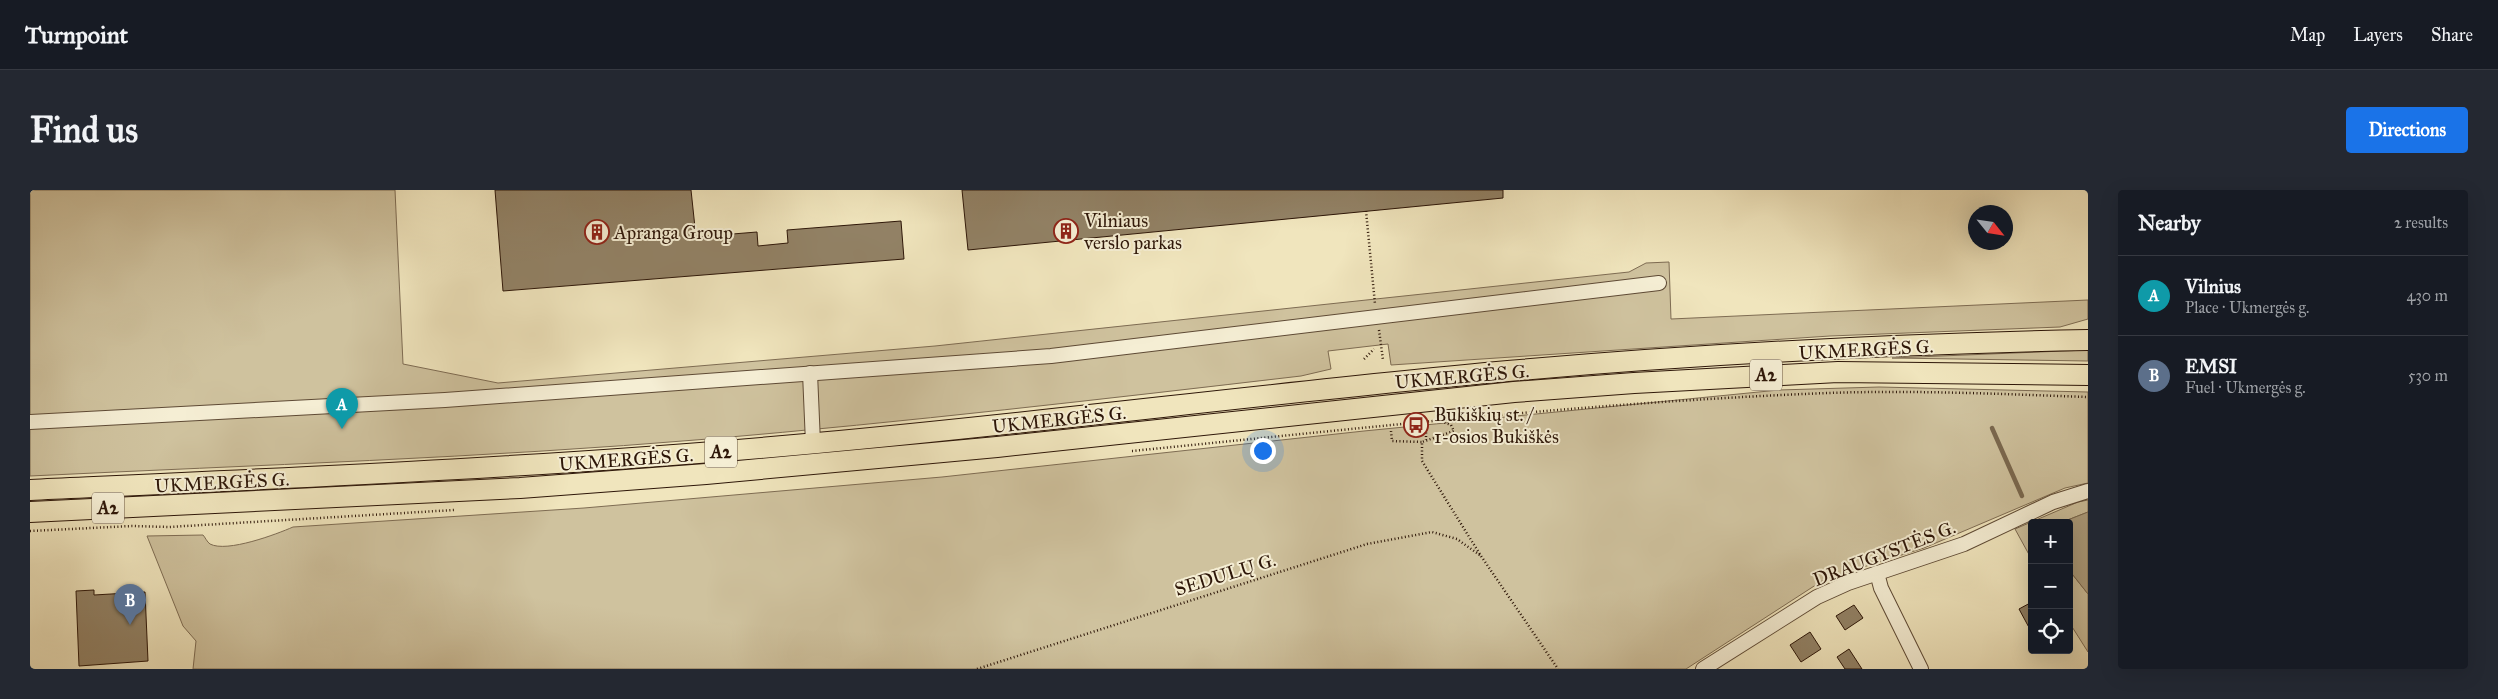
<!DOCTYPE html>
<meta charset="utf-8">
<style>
:root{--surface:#171b24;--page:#242831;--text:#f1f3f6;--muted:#9ea1a6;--line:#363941;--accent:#1a73e8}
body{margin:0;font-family:"IM FELL Great Primer",serif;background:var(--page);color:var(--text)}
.controls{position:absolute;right:15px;bottom:15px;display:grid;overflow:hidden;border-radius:5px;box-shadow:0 5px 20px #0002}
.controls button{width:45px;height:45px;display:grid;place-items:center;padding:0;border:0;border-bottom:1px solid var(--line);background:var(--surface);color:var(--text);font:25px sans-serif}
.compass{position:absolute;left:1938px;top:15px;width:45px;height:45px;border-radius:50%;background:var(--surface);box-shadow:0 5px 20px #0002;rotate:120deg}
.you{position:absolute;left:1232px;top:260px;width:18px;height:18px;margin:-12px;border:4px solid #fff;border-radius:50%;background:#1a73e8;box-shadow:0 0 0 8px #1a73e833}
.badge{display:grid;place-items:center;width:32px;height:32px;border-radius:50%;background:var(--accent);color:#fff;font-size:16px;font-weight:700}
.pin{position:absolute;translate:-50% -41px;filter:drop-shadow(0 1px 2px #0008)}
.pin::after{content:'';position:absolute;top:26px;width:18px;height:15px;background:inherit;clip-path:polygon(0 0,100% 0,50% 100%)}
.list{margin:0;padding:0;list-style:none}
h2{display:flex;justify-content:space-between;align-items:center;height:65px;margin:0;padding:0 20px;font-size:21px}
h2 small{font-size:16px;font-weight:400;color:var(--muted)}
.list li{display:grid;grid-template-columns:32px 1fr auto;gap:15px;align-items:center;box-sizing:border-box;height:80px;padding:0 20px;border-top:1px solid var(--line)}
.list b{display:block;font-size:19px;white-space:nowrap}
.list p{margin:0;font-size:16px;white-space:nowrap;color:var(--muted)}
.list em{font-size:16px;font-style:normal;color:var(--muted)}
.icon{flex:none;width:28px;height:28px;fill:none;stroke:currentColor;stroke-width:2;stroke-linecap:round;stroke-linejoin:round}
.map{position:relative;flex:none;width:2058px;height:479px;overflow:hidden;border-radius:5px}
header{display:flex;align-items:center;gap:30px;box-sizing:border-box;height:70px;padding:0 25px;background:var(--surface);border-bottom:1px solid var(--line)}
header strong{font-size:24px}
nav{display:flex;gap:28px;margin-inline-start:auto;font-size:18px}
.intro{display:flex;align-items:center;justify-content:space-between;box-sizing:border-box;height:120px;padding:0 30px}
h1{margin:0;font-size:35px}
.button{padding:12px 22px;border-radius:5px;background:var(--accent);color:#fff;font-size:18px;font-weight:700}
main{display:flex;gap:30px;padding:0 30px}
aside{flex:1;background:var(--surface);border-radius:5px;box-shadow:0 5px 20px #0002}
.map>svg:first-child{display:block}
.green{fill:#cfc29e;stroke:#7e6c53}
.water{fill:#ae9f7f;stroke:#7a684f}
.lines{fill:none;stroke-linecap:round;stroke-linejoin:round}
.stream{stroke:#7a684f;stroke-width:4.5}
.building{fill:#928266;stroke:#2d1608}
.minor-casing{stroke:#5e4a35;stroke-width:16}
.highway-casing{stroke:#2d1608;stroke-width:22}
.path{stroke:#2d1608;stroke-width:2.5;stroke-dasharray:1 2.5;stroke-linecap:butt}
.minor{stroke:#f5eed4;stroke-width:14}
.highway{stroke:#f0e5bd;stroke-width:20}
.labels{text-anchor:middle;stroke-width:4;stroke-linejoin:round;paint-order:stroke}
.shield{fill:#f5eed4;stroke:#695745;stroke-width:1}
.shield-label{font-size:18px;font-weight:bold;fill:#2d1608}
.poi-label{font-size:19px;fill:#2d1608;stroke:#f5eed4;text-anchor:start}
.street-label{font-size:19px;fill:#2d1608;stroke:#f5eed4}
</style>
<header>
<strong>Turnpoint</strong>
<nav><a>Map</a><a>Layers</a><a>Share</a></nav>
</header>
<div class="intro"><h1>Find us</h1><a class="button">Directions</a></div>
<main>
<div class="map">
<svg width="2058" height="479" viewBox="0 0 2058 479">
<rect width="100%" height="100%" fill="#f0e5bd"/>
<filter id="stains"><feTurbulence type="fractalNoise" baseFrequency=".004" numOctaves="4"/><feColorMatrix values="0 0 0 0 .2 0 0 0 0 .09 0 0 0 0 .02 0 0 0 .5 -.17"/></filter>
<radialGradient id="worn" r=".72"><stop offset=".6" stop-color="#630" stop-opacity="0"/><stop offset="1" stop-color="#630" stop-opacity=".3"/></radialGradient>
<g class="green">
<path d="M0,0H365L373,174L468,193L905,156L1599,82L1616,73L1639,72L1641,129L2058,110V129L2030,137L1800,146L1361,175L1358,154L1298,161L1301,179L1271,186C1074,209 876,232 678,249C453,268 226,275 0,286Z"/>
<path d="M2058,160V171L1862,168Z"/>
<path d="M1849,197L2058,202V293L2035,298L1894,358L1795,389L1656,479H163L166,451L153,436L117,346L173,345C175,347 177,352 180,354C197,363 247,344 263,337L554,318L912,287L1334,241L1749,200Z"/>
<path d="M2058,310V322L2030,333H2002V370L1985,339L2048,312Z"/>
<path d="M2039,380L2058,404V462L2039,432Z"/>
</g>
<path class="water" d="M2058,322V404L2039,380V333H2030Z"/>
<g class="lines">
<path class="stream" d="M1962,238L1992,306"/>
</g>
<g class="building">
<path d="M465,0H661L666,47L727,42L728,56L758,53L757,40L871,31L874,69L473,101Z"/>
<path d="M932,0H1473V8L938,60Z"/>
<path d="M64,400V405L115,402L118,471L49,476L46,401Z"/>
<path d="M2002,412V443L1989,419Z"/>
<path d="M1824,415L1833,428L1815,440L1806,426Z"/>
<path d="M1780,442L1791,459L1771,472L1760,455Z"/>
<path d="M1819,459L1832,479H1815L1807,467Z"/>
</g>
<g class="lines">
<defs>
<g id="minor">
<path d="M780,183L783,253"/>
<path d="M0,232L415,210L1021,166L1629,93"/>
<path d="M1847,383L1851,398L1891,479"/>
<path d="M1673,479L1787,407L1818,393L1934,354L2023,312L2058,301"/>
</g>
<g id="highway">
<path d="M0,300C262,288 525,277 787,253C1018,232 1247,202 1478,181C1671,164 1865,154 2058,150"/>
<path d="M0,322L490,298L676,284L967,257L1484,202L1604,193L1808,182L2058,185"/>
</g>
</defs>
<use href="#minor" class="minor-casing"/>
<use href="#highway" class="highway-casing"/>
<g class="path">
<path d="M1336,21L1345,114"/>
<path d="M1349,140L1353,170"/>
<path d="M1334,169L1344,159"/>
<path d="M1408,230L1421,235L1424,241L1392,252V271L1451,366L1528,479"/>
<path d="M1396,232V250"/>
<path d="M1361,241L1362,251L1392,252"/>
<path d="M1102,261C1334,238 1565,212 1798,203C1884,200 1972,204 2058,207"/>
<path d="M0,341L102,336L139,337L424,320"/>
<path d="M947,479L1337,354L1402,342L1427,349L1451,366"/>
</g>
<use href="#minor" class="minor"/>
<use href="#highway" class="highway"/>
</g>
<defs>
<symbol id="building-ring" viewBox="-11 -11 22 22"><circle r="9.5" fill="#f5eed4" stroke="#8f2418" stroke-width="1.5"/><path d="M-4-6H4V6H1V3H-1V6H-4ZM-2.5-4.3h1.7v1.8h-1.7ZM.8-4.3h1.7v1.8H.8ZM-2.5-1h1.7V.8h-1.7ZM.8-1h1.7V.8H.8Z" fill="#8f2418"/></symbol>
<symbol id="bus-ring" viewBox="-11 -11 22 22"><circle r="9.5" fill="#f5eed4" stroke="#8f2418" stroke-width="1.5"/><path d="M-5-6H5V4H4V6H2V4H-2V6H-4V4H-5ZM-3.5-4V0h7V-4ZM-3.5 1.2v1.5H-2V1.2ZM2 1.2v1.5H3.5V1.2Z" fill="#8f2418"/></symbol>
</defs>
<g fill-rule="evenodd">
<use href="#building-ring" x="1022" y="27" width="28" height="28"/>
<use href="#building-ring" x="553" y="28" width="28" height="28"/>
<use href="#bus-ring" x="1372" y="221" width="28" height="28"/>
</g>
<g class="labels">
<g class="shield">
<rect x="1720" y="169.5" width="32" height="31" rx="4"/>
<rect x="675" y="246.5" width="32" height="31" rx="4"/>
<rect x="62" y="302.5" width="32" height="31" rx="4"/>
</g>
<g class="shield-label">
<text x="1736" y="191">A2</text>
<text x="691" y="268">A2</text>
<text x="78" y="324">A2</text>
</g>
<g class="poi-label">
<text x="1054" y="37">Vilniaus<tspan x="1054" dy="22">verslo parkas</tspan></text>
<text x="584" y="49">Apranga Group</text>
<text x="1404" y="231">Bukiškių st. /<tspan x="1404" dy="22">1-osios Bukiškės</tspan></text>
</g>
<g class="street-label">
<text transform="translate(1836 159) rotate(-3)" y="7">UKMERGĖS G.</text>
<text transform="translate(1432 186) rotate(-5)" y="7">UKMERGĖS G.</text>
<text transform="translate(1029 229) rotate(-6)" y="7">UKMERGĖS G.</text>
<text transform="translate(596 269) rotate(-4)" y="7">UKMERGĖS G.</text>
<text transform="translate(192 292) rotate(-3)" y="7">UKMERGĖS G.</text>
<text transform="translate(1854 363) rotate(-21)" y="7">DRAUGYSTĖS G.</text>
<text transform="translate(1195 384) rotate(-17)" y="7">SEDULŲ G.</text>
</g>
</g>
<rect width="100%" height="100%" filter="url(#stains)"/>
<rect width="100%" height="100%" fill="url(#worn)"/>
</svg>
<div class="controls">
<button>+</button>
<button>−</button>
<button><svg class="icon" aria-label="locate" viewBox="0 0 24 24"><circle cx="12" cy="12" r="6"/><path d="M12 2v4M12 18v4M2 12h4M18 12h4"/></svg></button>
</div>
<svg class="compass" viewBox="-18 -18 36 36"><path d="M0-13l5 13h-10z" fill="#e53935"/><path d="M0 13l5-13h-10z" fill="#9ea1a6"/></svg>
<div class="you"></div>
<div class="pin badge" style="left:312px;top:239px;background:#0f9aa8">A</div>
<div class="pin badge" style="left:100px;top:435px;background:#5c6f8a">B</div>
</div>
<aside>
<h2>Nearby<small>2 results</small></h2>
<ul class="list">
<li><span class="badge" style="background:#0f9aa8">A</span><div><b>Vilnius</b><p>Place · Ukmergės g.</p></div><em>430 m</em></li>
<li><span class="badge" style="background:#5c6f8a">B</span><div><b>EMSI</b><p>Fuel · Ukmergės g.</p></div><em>530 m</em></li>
</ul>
</aside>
</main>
